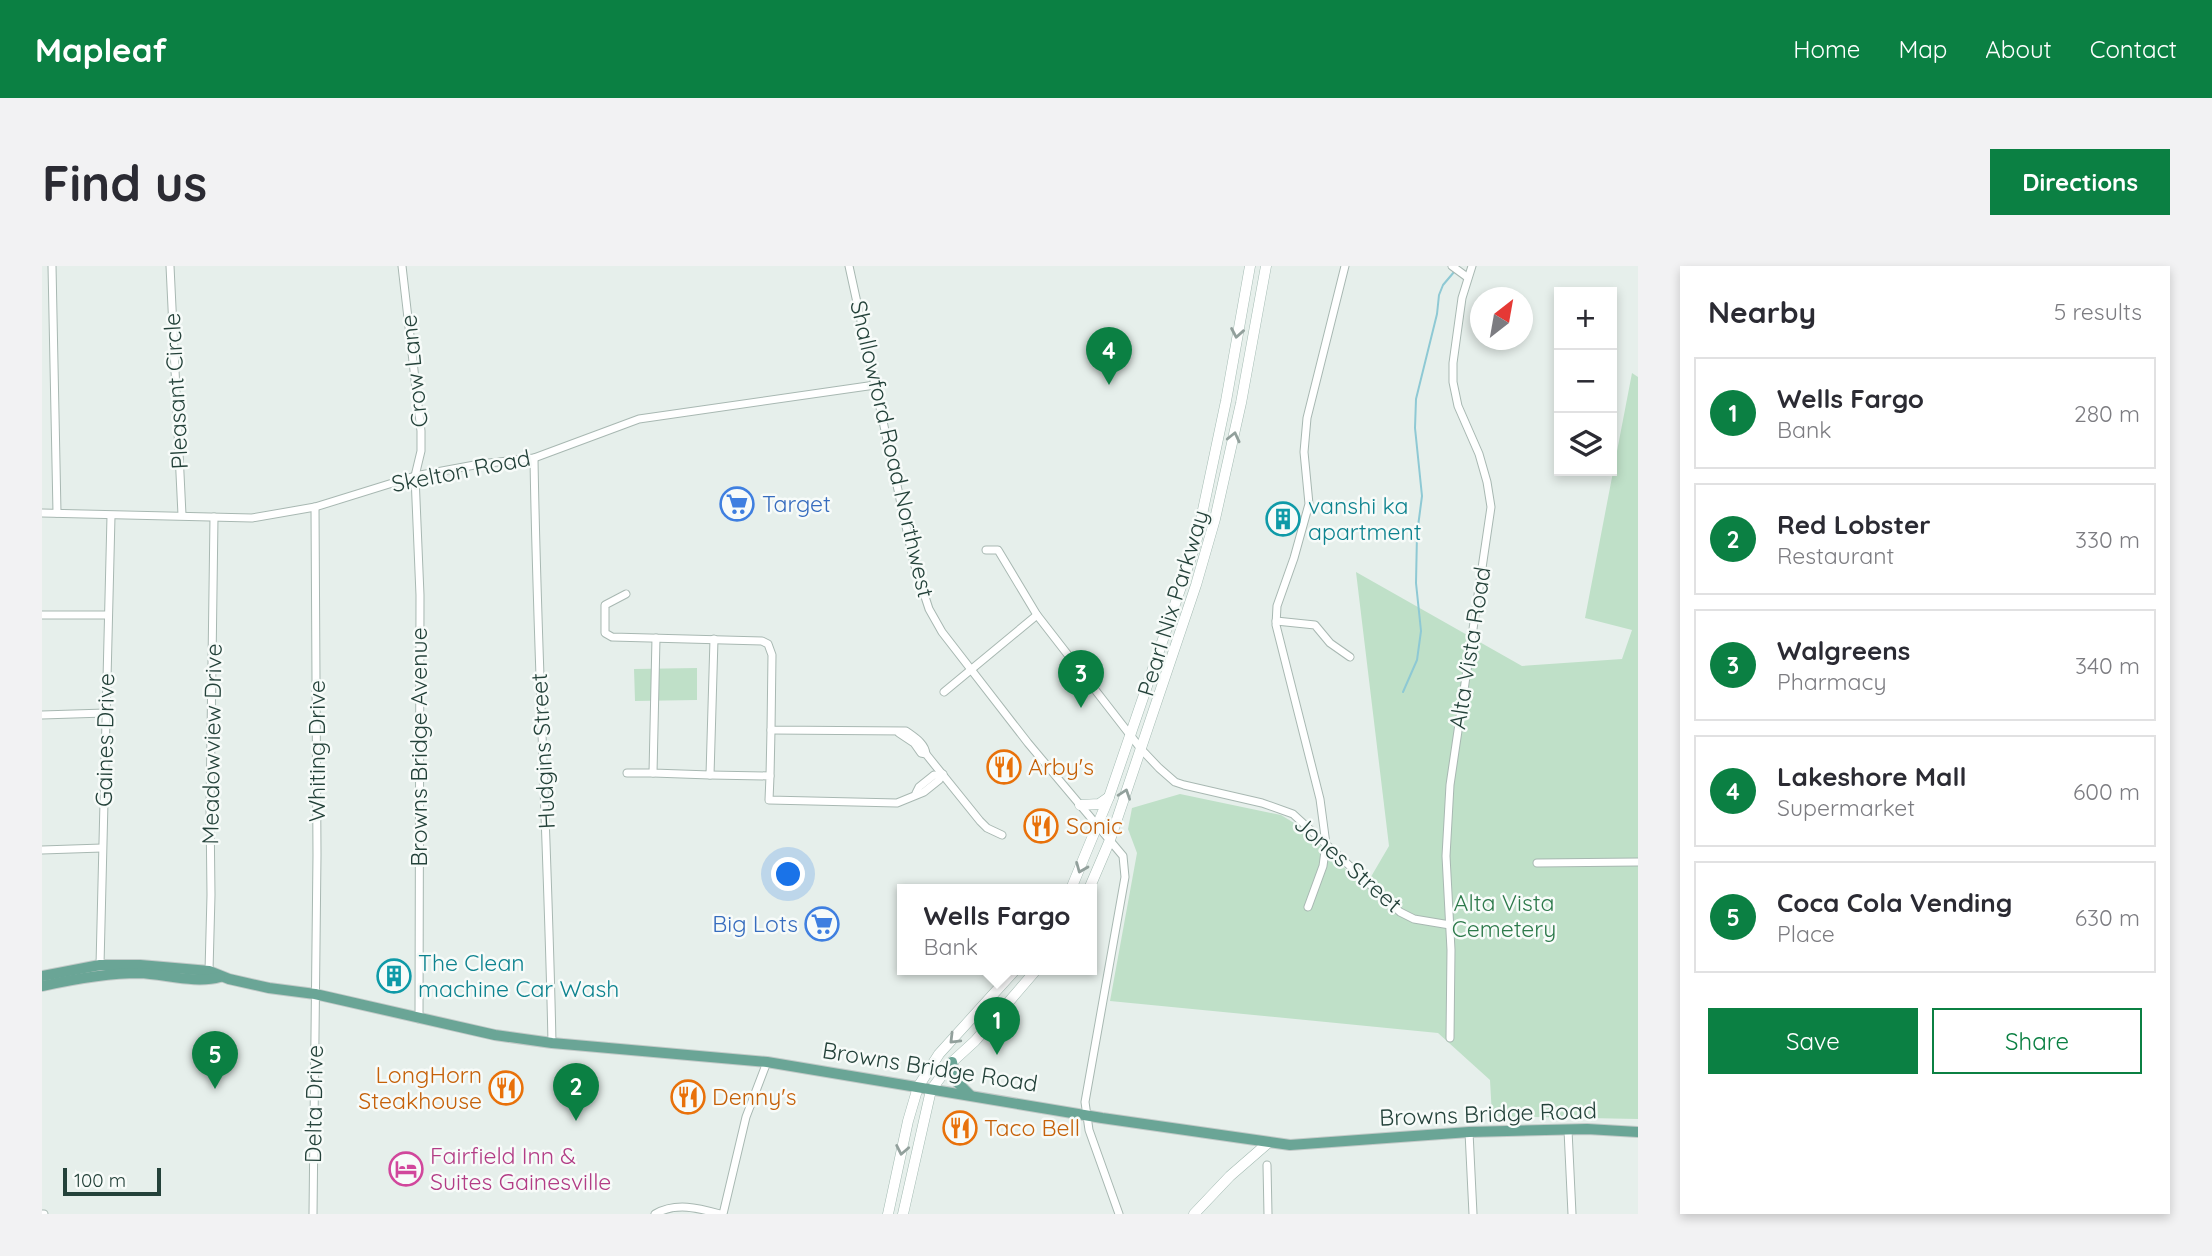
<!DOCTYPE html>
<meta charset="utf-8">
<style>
:root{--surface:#fff;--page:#f2f2f3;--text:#2b2b33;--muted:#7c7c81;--line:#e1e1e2;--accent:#0b8043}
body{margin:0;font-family:Quicksand,sans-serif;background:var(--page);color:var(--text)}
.controls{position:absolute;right:21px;top:21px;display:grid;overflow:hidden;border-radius:0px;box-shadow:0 4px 10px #0003}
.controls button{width:63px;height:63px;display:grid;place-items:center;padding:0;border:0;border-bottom:2px solid var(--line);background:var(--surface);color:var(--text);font:35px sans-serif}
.compass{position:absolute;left:1428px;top:21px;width:63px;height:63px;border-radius:50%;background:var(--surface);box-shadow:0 4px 10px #0003;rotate:31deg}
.scale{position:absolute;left:21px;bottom:18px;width:98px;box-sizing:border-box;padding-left:7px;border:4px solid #24423a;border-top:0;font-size:19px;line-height:24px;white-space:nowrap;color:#24423a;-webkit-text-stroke:5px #f7fbf9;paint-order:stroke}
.you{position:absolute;left:747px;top:609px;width:24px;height:24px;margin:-18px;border:5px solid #fff;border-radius:50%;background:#1a73e8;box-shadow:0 0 0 10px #1a73e833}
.badge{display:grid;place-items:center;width:46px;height:46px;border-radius:50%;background:var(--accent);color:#fff;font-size:23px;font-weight:700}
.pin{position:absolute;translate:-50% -58px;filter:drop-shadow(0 2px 4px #0008)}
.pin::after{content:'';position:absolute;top:37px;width:24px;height:21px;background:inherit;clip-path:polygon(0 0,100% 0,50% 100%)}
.popup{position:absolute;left:855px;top:618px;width:200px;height:91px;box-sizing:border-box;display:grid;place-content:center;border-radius:0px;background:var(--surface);filter:drop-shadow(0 2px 5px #0005);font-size:23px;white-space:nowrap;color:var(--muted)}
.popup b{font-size:26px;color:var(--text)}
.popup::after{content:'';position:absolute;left:50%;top:100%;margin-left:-14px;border:14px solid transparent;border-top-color:var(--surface)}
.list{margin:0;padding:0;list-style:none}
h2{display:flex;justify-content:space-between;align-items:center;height:91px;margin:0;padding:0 28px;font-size:30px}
h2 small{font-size:23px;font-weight:400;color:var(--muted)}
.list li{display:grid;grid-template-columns:46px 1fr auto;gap:21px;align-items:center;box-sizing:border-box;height:112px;margin:0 14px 14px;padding:0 14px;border:2px solid var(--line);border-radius:0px}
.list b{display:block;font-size:26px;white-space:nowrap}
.list p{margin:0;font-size:23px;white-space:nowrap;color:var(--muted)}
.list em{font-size:23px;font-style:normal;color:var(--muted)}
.actions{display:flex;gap:14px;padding:21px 28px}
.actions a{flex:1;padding:16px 0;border:2px solid var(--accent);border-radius:0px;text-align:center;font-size:24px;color:var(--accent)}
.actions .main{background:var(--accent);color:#fff}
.icon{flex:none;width:38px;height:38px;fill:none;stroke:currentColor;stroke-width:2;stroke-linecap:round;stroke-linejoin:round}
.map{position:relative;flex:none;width:1596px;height:948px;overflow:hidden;border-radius:0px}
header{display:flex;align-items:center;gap:42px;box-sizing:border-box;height:98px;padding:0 35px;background:var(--accent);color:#fff}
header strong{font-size:33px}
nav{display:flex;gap:38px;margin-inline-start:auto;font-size:24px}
.intro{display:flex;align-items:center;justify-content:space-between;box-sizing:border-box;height:168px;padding:0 42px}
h1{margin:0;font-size:49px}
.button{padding:18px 32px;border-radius:0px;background:var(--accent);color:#fff;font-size:24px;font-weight:700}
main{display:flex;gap:42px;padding:0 42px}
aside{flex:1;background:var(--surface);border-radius:0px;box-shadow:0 4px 10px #0003}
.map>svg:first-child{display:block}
.green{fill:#bfe0c8}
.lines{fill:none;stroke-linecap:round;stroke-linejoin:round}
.stream{stroke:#8ec9d4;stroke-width:2}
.minor-casing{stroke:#a8b8b2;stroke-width:9}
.secondary-casing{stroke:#a4bbb3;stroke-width:11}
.primary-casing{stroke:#c2cac8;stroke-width:12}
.minor{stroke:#fff;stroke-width:7}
.secondary{stroke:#fff;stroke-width:10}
.primary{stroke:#6aa596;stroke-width:10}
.oneway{stroke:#92a09c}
.labels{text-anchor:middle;stroke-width:5;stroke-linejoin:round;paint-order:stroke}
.street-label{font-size:23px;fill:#24423a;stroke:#f7fbf9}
.shop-label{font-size:23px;fill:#366cbe;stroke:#f7fbf9;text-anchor:start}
.culture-label{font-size:23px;fill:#0d838f;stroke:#f7fbf9;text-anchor:start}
.food-label{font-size:23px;fill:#c56008;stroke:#f7fbf9;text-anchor:start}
.park-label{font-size:23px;fill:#2d7a4b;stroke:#f7fbf9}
.hotel-label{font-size:23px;fill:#b23c85;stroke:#f7fbf9;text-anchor:start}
</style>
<header>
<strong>Mapleaf</strong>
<nav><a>Home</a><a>Map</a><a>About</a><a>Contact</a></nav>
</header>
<div class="intro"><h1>Find us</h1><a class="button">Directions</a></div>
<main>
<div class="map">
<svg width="1596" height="948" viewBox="0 0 1596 948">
<rect width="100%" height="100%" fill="#e6efeb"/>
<g class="green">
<path d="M1590,107L1596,111V853L1450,850L1448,814L1396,767L1068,735L1095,587L1086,563L1090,542L1138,528L1239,549L1257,560L1323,621L1347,580L1314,306L1480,400L1580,393L1590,364L1543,352Z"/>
<path d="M655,402V434L593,435L592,403Z"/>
</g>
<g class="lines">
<path class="stream" d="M1361,426L1375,394L1379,365L1374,317L1375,268L1380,230L1373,162L1374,133L1395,48L1397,29L1401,19L1412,6"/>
<defs>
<g id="minor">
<path d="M10,0L15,247"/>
<path d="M128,0L140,249"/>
<path d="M360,0L379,165V185L373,210L378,329L377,753"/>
<path d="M807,0L872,297L887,343L900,366L986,477L1081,590L1083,611L1043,836L1047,864L1077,948"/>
<path d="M1410,0L1425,11"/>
<path d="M492,192C495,387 506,582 510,777"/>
<path d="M0,247L210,252L273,241L373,210L438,198L492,192L597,153L833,119"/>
<path d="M944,284H956L995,349L1099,483L1117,502L1133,516L1142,519L1220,537L1251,548L1358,646L1372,653L1408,659"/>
<path d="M584,328L563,339V367L570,371L720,375L726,378L730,389L729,464L864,465C872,471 883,477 884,488"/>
<path d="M0,349H66"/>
<path d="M1234,355L1273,359L1288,377L1308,391"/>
<path d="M614,372L611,507L668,509L672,373"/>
<path d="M902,426L995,349"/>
<path d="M0,449L63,447"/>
<path d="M857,467L872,477L879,487L884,488L938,555L945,562L960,569"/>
<path d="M585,507H611"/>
<path d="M668,509L728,510L727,534L855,537L882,526L897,514L901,508"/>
<path d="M728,510L729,464"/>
<path d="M874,527L877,521L892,509L899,510"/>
<path d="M0,584L60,582"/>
<path d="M1495,597L1596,596"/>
<path d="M1266,641L1281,600L1284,578L1278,533L1234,359L1235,340L1252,292L1267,238L1262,186L1265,152L1303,0"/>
<path d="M58,699L69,250"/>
<path d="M167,705L169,629L168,543L172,251"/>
<path d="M1408,772L1409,684L1404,590L1408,519L1449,241L1445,216L1437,188L1416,140L1411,116V97L1420,32L1430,0"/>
<path d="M1526,864L1530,948"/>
<path d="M1427,866L1431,948"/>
<path d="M1225,899L1226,948"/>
<path d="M0,948H2"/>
<path d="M271,948L275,589L273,241"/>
<path d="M613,948C634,936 656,942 678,948"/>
<path d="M681,948L704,851L725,796"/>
</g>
<g id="secondary">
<path d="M1038,539L1057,538L1067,531"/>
<path d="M1029,623L1067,531L1154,277L1184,135L1208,0"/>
<path d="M1047,623L1068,574L1154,319L1173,253L1199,137L1224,0"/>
<path d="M846,948L866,855L876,821L897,788L974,703"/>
<path d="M861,948L889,824L910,796L933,775L995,703"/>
<path d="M1152,948L1188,910L1226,877"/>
</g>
<g id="primary">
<path d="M0,710L58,699H98L167,705L187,713L227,722L273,728L453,769L510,777L725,796L1060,852L1248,879L1427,866L1545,863L1596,866"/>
<path d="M0,720C32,713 64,707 97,707C123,708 153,718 178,711"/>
<path d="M910,796L914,815L928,829"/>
</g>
</defs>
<use href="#minor" class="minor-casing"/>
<use href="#secondary" class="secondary-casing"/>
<use href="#primary" class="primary-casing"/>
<use href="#minor" class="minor"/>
<use href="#secondary" class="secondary"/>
<use href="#primary" class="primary"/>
</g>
<defs><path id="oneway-chevron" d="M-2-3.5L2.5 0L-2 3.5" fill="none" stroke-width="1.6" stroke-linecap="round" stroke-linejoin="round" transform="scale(1.75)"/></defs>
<g class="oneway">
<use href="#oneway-chevron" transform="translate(1195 67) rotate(100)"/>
<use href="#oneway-chevron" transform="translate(1192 171) rotate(-77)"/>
<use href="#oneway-chevron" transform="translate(1083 528) rotate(-71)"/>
<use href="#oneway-chevron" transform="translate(1039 602) rotate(112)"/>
<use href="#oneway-chevron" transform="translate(912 773) rotate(135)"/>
<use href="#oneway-chevron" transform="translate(860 884) rotate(101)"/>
</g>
<defs>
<symbol id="supermarket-ring" viewBox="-11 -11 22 22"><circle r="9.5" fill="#f7fbf9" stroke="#3f7fe0" stroke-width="1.5"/><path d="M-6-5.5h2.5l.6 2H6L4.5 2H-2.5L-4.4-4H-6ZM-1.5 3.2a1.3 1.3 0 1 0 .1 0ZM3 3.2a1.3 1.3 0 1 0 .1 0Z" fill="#3f7fe0"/></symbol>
<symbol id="building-ring" viewBox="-11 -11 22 22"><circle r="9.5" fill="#f7fbf9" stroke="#0f9aa8" stroke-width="1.5"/><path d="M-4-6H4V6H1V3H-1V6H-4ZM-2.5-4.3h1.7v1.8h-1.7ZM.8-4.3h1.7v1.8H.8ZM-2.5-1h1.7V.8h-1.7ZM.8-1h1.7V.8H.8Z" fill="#0f9aa8"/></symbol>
<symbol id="restaurant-ring" viewBox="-11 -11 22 22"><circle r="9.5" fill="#f7fbf9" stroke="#e8710a" stroke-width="1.5"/><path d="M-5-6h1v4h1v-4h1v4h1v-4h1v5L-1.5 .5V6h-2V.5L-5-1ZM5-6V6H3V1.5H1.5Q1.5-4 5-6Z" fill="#e8710a"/></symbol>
<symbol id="hotel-ring" viewBox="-11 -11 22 22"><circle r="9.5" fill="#f7fbf9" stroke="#d1479c" stroke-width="1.5"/><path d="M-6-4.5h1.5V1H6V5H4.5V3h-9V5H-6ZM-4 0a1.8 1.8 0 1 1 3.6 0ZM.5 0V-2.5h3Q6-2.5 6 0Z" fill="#d1479c"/></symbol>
</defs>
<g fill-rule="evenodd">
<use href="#supermarket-ring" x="676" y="219" width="38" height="38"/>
<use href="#building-ring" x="1222" y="234" width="38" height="38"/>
<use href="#restaurant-ring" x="943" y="482" width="38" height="38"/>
<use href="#restaurant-ring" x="980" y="541" width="38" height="38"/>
<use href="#supermarket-ring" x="761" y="639" width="38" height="38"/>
<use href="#building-ring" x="333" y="691" width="38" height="38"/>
<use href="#restaurant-ring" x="445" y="803" width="38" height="38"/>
<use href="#restaurant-ring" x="627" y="812" width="38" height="38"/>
<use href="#restaurant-ring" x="899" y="843" width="38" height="38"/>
<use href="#hotel-ring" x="345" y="884" width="38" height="38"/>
</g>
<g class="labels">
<g class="street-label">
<text transform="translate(372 105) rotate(-96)" y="8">Crow Lane</text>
<text transform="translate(134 125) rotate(-93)" y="8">Pleasant Circle</text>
<text transform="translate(850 183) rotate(77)" y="8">Shallowford Road Northwest</text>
<text transform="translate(419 205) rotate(-11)" y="8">Skelton Road</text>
<text transform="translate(1131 337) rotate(-73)" y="8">Pearl Nix Parkway</text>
<text transform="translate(1428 382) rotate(-81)" y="8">Alta Vista Road</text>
<text transform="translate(63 474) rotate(-89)" y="8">Gaines Drive</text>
<text transform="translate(170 478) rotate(-89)" y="8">Meadowview Drive</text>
<text transform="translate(377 481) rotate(-90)" y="8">Browns Bridge Avenue</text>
<text transform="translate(275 485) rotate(-90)" y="8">Whiting Drive</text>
<text transform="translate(501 485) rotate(-93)" y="8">Hudgins Street</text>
<text transform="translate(1306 598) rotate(41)" y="8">Jones Street</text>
<text transform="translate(888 801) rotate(9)" y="8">Browns Bridge Road</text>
<text transform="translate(272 838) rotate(-89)" y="8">Delta Drive</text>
<text transform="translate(1446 848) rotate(-2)" y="8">Browns Bridge Road</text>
</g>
<g class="shop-label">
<text x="720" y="246">Target</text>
<text x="756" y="666" text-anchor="end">Big Lots</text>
</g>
<g class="culture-label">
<text x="1266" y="248">vanshi ka<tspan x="1266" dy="26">apartment</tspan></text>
<text x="376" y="705">The Clean<tspan x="376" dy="26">machine Car Wash</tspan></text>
</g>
<g class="food-label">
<text x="986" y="509">Arby's</text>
<text x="1024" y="568">Sonic</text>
<text x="440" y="817" text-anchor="end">LongHorn<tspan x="440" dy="26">Steakhouse</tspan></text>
<text x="670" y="839">Denny's</text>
<text x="942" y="870">Taco Bell</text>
</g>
<g class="park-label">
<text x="1462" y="645">Alta Vista<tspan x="1462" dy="26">Cemetery</tspan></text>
</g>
<g class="hotel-label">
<text x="388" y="898">Fairfield Inn &amp;<tspan x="388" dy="26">Suites Gainesville</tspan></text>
</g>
</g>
</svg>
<div class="controls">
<button>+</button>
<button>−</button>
<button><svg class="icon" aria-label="layers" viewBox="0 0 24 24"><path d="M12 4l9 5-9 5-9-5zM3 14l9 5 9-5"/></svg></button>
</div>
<svg class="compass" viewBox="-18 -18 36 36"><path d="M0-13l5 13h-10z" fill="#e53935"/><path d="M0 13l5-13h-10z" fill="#7c7c81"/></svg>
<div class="scale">100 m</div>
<div class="you"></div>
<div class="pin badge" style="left:955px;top:789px">1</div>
<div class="popup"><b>Wells Fargo</b>Bank</div>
<div class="pin badge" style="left:534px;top:855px">2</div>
<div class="pin badge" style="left:1039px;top:442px">3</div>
<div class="pin badge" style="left:1067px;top:119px">4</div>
<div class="pin badge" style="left:173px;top:823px">5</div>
</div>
<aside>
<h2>Nearby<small>5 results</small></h2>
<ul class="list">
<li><span class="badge">1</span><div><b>Wells Fargo</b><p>Bank</p></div><em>280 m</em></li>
<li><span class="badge">2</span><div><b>Red Lobster</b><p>Restaurant</p></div><em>330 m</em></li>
<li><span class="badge">3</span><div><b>Walgreens</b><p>Pharmacy</p></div><em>340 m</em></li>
<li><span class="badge">4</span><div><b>Lakeshore Mall</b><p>Supermarket</p></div><em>600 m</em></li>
<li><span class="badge">5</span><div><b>Coca Cola Vending</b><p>Place</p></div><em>630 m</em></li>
</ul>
<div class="actions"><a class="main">Save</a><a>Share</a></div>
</aside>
</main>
